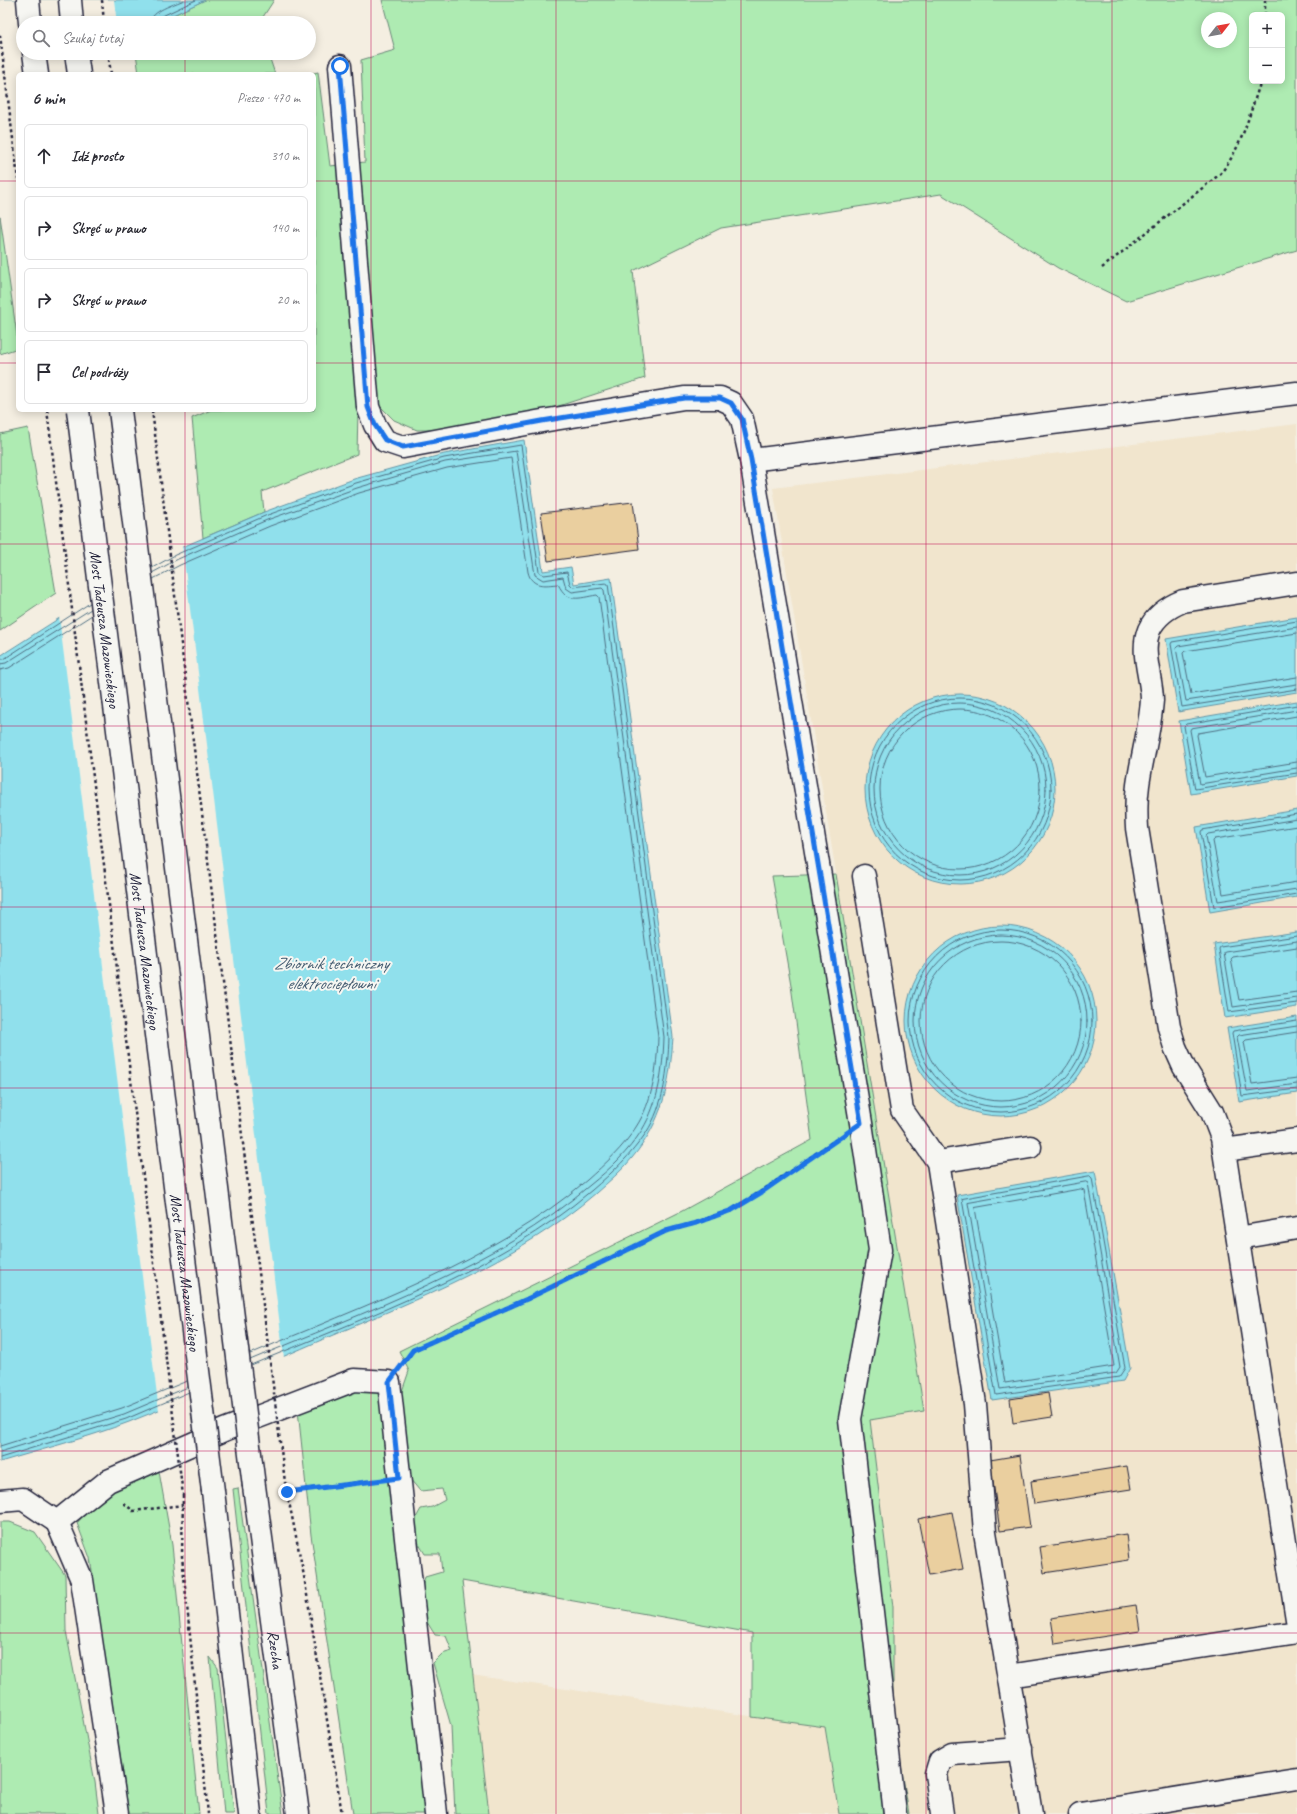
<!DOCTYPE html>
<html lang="pl">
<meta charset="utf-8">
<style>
:root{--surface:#fff;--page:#f2f2f3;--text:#2b2b33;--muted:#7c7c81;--line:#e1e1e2}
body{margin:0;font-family:Caveat,sans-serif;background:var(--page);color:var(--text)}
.controls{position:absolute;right:12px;top:12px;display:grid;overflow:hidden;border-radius:6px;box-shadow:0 2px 10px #0003}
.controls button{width:36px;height:36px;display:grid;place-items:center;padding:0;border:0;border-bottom:1px solid var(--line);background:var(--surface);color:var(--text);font:20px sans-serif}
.compass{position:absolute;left:1201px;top:12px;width:36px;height:36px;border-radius:50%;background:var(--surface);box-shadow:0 2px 10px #0003;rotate:59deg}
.stop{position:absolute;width:12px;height:12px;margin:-9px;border:3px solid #1a73e8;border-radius:50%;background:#fff}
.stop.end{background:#1a73e8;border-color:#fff;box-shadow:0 1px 4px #0008}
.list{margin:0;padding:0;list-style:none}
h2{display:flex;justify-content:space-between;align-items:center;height:52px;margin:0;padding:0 16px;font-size:17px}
h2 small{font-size:13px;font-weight:400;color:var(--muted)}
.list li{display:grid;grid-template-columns:26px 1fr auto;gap:12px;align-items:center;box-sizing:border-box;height:64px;margin:0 8px 8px;padding:0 8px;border:1px solid var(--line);border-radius:6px}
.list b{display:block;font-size:15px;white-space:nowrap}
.list em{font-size:13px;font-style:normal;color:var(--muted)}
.icon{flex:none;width:22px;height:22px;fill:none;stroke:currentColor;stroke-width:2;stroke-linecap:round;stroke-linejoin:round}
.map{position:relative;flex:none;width:1297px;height:1814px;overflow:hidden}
.search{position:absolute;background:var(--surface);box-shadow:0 2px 10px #0003;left:16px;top:16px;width:300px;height:44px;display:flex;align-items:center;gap:10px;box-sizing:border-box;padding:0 14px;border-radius:22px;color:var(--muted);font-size:15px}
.panel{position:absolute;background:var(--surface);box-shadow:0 2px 10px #0003;left:16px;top:72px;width:300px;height:340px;border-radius:6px}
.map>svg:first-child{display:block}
.built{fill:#f1e5cd}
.green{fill:#aeebb2;stroke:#688676;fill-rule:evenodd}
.water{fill:#90e0ec;stroke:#6494a5}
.pier{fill:#f4eee1}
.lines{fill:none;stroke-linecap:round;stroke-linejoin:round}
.shore{stroke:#4e6e82;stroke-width:1}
.building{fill:#eacf9f;stroke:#22223b}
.minor-casing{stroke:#22223b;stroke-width:25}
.major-casing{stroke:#22223b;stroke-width:25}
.path{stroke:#22223b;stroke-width:2.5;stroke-dasharray:3 3;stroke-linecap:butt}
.minor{stroke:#f6f6f2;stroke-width:22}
.major{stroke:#f6f6f2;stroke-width:22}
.major-bridge-casing{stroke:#22223b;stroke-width:25;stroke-linecap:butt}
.path-bridge{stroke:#22223b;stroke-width:2.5;stroke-dasharray:3 3;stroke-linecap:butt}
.major-bridge{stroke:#f6f6f2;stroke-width:22}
.route{stroke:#1a73e8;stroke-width:5}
.grid{fill:none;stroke:#c2185b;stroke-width:1;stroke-opacity:0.55}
.labels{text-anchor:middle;stroke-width:4;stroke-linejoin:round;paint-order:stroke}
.street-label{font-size:16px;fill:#22223b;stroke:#f6f6f2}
.water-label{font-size:17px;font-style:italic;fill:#435b70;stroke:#f6f6f2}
</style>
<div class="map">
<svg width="1297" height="1814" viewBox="0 0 1297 1814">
<rect width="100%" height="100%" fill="#f4eee1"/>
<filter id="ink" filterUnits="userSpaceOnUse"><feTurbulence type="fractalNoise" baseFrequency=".025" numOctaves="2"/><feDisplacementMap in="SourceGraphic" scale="8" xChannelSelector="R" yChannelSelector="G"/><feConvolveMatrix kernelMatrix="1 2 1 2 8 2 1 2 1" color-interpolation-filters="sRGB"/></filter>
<g filter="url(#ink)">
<g class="built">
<path d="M1297,424V1814H909L893,1715V1607L870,1420L924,1411L773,488Z"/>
<path d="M471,1675L825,1727L839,1814H489Z"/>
</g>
<g class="green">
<path d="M205,0H274L261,20L262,23H156Z"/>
<path d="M382,0H1297V250L1126,301L1058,268L941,194L721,228L633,271L645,378L540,412L437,430H417L394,420L378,404L358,410L357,454L262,492L264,512L203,538L192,418L211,410H314V74H310L318,72L330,166L365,162L361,60L395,50ZM1252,15H1282V81H1252ZM1207,18H1231V42H1207Z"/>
<path d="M136,53H268L275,74H139Z"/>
<path d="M0,216L18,343V348L0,354Z"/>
<path d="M28,428L56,593L0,631V434Z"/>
<path d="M836,874L924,1411L870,1420L893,1607V1715L909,1814H839L825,1727L752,1717V1633L462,1581L489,1814H455L451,1726L433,1663L442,1654L452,1651L446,1636L435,1635L427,1622L420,1592L425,1577L442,1572L440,1554H425C413,1534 408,1530 421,1509L432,1507L445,1500L442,1489L420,1491L410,1479L400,1397L409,1371L399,1351L682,1211L812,1140L791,985L772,876Z"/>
<path d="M367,1387L380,1393L426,1814H353L311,1535L298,1410Z"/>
<path d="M158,1466L172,1545L199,1814H129L90,1558L77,1523L94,1503L120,1483Z"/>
<path d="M238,1488L278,1780L283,1814H269L233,1489Z"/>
<path d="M0,1522H10L35,1532L65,1575L66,1631L95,1782L99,1814H0Z"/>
<path d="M210,1657L218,1668L234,1814H224Z"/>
</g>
<g class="water">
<path d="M0,0H205L156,23H23V53L18,74Z"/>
<path d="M524,440L543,571L571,567L574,584L611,578L673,1037C670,1083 663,1121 632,1158C622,1171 608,1182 596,1193C518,1260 420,1298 326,1338C261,1366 195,1396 129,1422C87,1438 43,1449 0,1462V656L105,589L173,551L264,512L354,479L444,454Z"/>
<path d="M1297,617V692L1178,712L1166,639Z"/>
<circle cx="960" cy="789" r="95"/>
<path d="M1297,701V776L1191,794L1179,721Z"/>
<path d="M1297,810V897L1210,912L1196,827Z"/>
<circle cx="1001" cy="1021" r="95"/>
<path d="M1297,932V1007L1225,1018L1214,944Z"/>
<path d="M1297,1017V1093L1239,1102L1227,1028Z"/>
<path d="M1095,1171L1130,1368L1123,1381L992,1400L957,1195Z"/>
</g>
<g class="pier">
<path d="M0,0H114L117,23H23V53L87,54L27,74H18V77L0,83Z"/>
<path d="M182,545L284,1358L159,1411L59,616L104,587Z"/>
</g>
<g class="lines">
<g class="shore">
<path d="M150,23C151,10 174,5 184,0"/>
<path d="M155,23L158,18L196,0"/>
<path d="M152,568L175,555L265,516L356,483L444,458L521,445L539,572L544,575L567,572L570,584L573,587L606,583L608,584L669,1037C668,1070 664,1105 646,1133C631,1155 612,1173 592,1190C499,1270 363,1318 251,1365"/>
<path d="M152,573L178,559L267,520L357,488L445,462L516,451L535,575L543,580L563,577L566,588L572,592L602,588L604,590L664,1037C663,1069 659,1102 642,1130C628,1152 610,1169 590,1185C496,1266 364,1312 250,1360"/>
<path d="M153,579L180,565L270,526L359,493L447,468L511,458L528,572C532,588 545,585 558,584C568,604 578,598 597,595L599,597L658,1037C657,1068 653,1101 636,1127C623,1148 605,1164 587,1180C493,1261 362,1306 250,1354"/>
<path d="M1297,621L1172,642L1171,644L1182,707L1297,689"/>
<path d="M1297,627L1178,646L1176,648L1186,701L1297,684"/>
<path d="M1297,633L1185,651L1183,653L1191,694L1297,677"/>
<path d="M0,659H4L90,603"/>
<path d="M0,664L6,663L91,609"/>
<path d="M0,670L9,668L92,615"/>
<circle cx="960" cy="789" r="91"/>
<circle cx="960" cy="789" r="86"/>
<path d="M1297,705L1186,724L1184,726L1195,789L1297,773"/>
<circle cx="960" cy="789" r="80"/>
<path d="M1297,710L1191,728L1190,730L1200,784L1297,768"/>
<path d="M1297,716L1198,733L1197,735L1205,777L1297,762"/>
<path d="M1297,814L1202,830L1201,832L1214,907L1297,894"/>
<path d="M1297,819L1208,834L1206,836L1218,901L1297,889"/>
<path d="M1297,826L1215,839L1213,841L1223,894L1297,882"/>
<circle cx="1001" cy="1021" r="91"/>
<circle cx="1001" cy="1021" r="86"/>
<path d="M1297,936L1220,947L1219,949L1229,1012L1297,1003"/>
<circle cx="1001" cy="1021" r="80"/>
<path d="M1297,941L1226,952L1224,953L1233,1007L1297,998"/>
<path d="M1297,947L1233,957L1231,959L1239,1000L1297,992"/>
<path d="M1297,1021L1233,1031L1232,1033L1242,1096L1297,1089"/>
<path d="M1297,1026L1239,1035L1237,1037L1247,1091L1297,1084"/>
<path d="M1297,1032L1246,1040L1244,1042L1252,1084L1297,1078"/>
<path d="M1090,1176L1092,1178L1125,1368L1119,1377L996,1395L962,1199Z"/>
<path d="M1086,1182L1088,1183L1120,1367L1116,1373L1000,1389L968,1203Z"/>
<path d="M1081,1189L1084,1190L1114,1366L1005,1383L975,1208Z"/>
<path d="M0,1446L122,1408L187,1381"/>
<path d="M0,1452L124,1414L188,1387"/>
<path d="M0,1458L126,1419L189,1392"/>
</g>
</g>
<g class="building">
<path d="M633,502L639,549L548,561L541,513Z"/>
<path d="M1048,1393L1052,1417L1013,1423L1010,1399Z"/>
<path d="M1020,1455L1030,1527L1000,1531L990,1460Z"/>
<path d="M1127,1466L1131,1489L1034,1504L1031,1481Z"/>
<path d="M952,1512L963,1569L929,1575L918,1519Z"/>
<path d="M1126,1534L1129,1560L1044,1573L1040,1547Z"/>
<path d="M1136,1605L1140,1631L1055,1644L1051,1618Z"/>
</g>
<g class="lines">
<defs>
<g id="minor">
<path d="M340,66L368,407L375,425L385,441L403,447L542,421L684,398H720L731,403L742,419L751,460L861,1123L880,1250L850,1419L895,1814"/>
<path d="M751,460L1297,393"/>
<path d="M1297,583L1183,601C1168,607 1156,615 1149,630C1140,652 1152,678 1152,700C1150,729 1142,756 1138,785C1136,799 1136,813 1137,828L1169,1027L1175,1047L1184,1067L1212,1112L1222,1138L1297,1619"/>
<path d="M864,876L902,1110L938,1162L975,1404L985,1532L1031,1814"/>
<path d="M1224,1150L1297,1140"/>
<path d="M938,1162L1030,1147"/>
<path d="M1238,1238L1297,1228"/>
<path d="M0,1501L23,1499L57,1522L108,1481L224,1430L354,1380L389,1382L436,1814"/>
<path d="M57,1522L82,1580L117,1814"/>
<path d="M1009,1676L1297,1632"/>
<path d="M942,1814L936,1774L940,1761L952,1754L1021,1749"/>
<path d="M1080,1814L1297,1779"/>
</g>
<g id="major">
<path d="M28,0L30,23"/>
<path d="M70,0L72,23"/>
<path d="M34,53L37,74"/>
<path d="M76,53L79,74"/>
<path id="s1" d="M254,1486L298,1814"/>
<path d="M213,1491L250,1814"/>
</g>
</defs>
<use href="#minor" class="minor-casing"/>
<use href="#major" class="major-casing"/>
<g class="path">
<path d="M102,0L104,23"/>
<path d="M1265,0V15"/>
<path d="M0,35L18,179"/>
<path d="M108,53L111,74"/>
<path d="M1102,268L1220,174C1242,148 1250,112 1261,81"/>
<path d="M405,1361L413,1350L527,1299L666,1231L696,1223L732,1210L762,1191L836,1140"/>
<path d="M285,1482L304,1576L342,1814"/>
<path d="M287,1492L372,1481"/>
<path d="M183,1495L182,1556L208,1814"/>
<path d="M124,1503L133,1511L183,1505"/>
</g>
<use href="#minor" class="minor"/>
<use href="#major" class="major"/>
<defs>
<g id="major-bridge">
<path id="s2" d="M78,410L213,1491"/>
<path d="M120,410L254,1486"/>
</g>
</defs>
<use href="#major-bridge" class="major-bridge-casing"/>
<g class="path-bridge">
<path d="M47,410L183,1495"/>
<path d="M152,410L285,1482"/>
</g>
<use href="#major-bridge" class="major-bridge"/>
</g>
</g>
<g class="lines" filter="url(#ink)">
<path class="route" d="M287,1492L399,1478L389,1382L413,1350L527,1299L666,1231L696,1223L732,1210L762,1192L861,1123L751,460L742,419L731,403L720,398H684L542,421L403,447L385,440L375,425L368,407L340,66"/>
</g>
<path class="grid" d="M185,0V23M371,0V1814M556,0V1814M741,0V1814M926,0V1814M1112,0V1814M185,53V74M0,181H18M314,181H1297M0,363H18M314,363H1297M185,410V1814M0,544H1297M0,726H1297M0,907H1297M0,1088H1297M0,1270H1297M0,1451H1297M0,1633H1297"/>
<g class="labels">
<g class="street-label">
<text dy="6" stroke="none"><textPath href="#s2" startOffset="221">Most Tadeusza Mazowieckiego</textPath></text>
<text dy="6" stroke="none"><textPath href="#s2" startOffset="545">Most Tadeusza Mazowieckiego</textPath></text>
<text dy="6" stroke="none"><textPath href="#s2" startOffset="869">Most Tadeusza Mazowieckiego</textPath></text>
<text dy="6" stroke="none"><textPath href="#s1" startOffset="165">Rzecha</textPath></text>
</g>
<g class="water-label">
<text x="331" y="969">Zbiornik techniczny<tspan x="331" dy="20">elektrociepłowni</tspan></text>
</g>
</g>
</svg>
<div class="controls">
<button>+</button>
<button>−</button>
</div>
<svg class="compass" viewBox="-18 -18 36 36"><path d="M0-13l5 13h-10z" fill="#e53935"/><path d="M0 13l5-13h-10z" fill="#7c7c81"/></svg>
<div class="stop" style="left:340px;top:66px"></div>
<div class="stop end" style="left:287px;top:1492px"></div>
<div class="search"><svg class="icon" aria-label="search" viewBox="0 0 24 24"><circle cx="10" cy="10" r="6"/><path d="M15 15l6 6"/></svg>Szukaj tutaj</div>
<section class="panel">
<h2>6 min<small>Pieszo · 470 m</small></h2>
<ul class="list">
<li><svg class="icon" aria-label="ahead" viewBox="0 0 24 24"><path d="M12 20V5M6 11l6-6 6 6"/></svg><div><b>Idź prosto</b></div><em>310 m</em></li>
<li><svg class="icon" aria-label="right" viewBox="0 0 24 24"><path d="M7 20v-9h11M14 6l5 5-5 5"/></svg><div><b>Skręć w prawo</b></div><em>140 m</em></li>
<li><svg class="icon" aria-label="right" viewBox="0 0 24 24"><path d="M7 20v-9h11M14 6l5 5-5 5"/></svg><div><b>Skręć w prawo</b></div><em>20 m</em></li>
<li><svg class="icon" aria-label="arrive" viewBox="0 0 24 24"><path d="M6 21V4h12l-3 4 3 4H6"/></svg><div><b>Cel podróży</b></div></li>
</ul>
</section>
</div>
